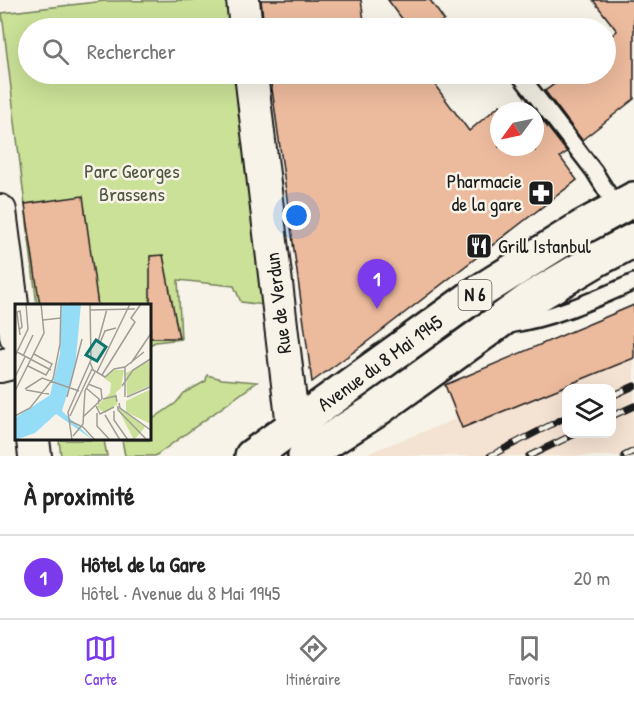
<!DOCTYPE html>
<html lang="fr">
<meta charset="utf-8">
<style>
:root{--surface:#fff;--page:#f2f2f2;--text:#222;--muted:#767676;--line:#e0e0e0;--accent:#7c3aed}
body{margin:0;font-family:"Patrick Hand",sans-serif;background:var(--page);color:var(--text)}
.controls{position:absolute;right:18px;bottom:18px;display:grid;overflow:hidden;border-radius:12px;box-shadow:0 6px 24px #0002}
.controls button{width:54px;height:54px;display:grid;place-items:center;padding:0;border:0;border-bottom:2px solid var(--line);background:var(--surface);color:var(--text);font:30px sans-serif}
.compass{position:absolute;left:490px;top:102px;width:54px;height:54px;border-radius:50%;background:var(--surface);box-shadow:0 6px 24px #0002;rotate:237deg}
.you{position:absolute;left:297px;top:216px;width:21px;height:21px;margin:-15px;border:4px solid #fff;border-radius:50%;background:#1a73e8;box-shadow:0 0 0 9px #1a73e833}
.badge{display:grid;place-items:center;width:39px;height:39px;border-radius:50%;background:var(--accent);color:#fff;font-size:20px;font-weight:700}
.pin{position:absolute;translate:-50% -50px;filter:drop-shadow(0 2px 3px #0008)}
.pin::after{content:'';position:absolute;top:32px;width:21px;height:18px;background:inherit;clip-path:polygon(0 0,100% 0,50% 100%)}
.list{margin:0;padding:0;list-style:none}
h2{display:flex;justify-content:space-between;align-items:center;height:78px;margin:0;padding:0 24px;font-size:26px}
h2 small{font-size:20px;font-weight:400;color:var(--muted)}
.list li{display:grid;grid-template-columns:39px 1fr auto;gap:18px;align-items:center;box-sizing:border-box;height:84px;padding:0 24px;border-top:2px solid var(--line)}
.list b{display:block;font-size:22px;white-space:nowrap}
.list p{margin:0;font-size:20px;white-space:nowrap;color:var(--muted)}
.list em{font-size:20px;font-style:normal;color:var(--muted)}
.icon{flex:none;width:33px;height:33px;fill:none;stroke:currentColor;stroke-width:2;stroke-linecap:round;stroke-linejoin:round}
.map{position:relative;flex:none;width:634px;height:456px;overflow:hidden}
.search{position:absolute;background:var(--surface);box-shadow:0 6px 24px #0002;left:18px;right:18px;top:18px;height:66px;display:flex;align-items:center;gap:15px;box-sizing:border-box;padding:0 21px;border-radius:33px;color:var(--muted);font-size:22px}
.sheet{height:162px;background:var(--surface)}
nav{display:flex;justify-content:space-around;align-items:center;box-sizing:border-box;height:84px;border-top:2px solid var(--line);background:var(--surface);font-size:16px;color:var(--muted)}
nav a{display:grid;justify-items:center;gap:3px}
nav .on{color:var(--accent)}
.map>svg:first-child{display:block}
.built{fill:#f4e2d2;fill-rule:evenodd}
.green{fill:#cae197;stroke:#737e5a;stroke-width:1.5}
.building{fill:#ecba9d;stroke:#1c1c1c;stroke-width:1.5}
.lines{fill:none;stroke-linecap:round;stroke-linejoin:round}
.lane-casing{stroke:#1c1c1c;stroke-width:20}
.street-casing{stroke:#1c1c1c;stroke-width:36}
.primary-casing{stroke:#1c1c1c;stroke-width:38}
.lane{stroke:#f7f3e8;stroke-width:15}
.street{stroke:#f7f3e8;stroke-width:32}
.primary{stroke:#f7f3e8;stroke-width:33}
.rail-casing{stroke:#1c1c1c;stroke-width:7}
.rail{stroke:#f7f3e8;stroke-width:4.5;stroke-dasharray:14;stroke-linecap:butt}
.labels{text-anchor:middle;stroke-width:5;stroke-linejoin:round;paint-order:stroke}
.shield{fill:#f7f3e8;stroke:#5e5c59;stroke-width:1.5}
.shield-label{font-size:18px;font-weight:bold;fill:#1c1c1c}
.park-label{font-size:20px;fill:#505741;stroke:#f7f3e8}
.poi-label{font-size:20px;fill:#1c1c1c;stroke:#f7f3e8;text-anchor:end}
.street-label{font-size:20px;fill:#1c1c1c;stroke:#f7f3e8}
.inset-road{fill:none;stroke:#9f9d96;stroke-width:1.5}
.view{fill:#0f766e;fill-opacity:0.15;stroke:#0f766e;stroke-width:3}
.inset-edge{fill:none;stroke:#1c1c1c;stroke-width:3}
</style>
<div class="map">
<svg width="634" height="456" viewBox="0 0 634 456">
<rect width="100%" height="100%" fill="#f7f3e8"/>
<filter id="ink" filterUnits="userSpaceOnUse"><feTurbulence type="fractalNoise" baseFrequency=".0167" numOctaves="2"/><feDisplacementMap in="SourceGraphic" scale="12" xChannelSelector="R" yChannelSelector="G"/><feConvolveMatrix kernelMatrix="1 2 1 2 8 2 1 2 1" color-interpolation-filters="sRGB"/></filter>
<g filter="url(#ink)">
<path class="built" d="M634,306V456H361L456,419L443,384L445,385ZM566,388H612V434H566Z"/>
<g class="green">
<path d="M226,0L230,28H28V74H235L264,305L241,302L234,286L178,280L181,339L155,342L150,345V306H37L2,13L105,1Z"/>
<path d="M207,375L222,379L257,382L155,456H125L122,440H150V421L176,403L184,393L206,381Z"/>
<path d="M59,440H104L107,456H61Z"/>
</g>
<g class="building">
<path d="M261,0H361L365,28H330L329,21L264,27Z"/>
<path d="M388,0H430L444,20L431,28H409Z"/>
<path d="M593,0H634V99L582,140L545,91L568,74H606V40L617,31Z"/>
<path d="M270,74H435L437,88L469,131L500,105L505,111H499V147H533L535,150V111L567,152L560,157L577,180L363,345L312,382Z"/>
<path d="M83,196L98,306H40L25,204Z"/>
<path d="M163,255L179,338H150V256Z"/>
<path d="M634,305V358L462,428L445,385Z"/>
</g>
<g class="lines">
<defs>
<g id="lane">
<path d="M519,74L594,171L617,208"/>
<path d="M507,325C551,319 594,300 634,282"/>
</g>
<g id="street">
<path d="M243,0L246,28"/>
<path d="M251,74L293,426"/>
<path d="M0,211L16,336"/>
<path d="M0,366L16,362"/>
<path d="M33,440L35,456"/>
</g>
<g id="primary">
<path d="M252,456L479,292L581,228L634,199"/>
<path d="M305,456L372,413L532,298L596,260L634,240"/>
</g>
</defs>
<use href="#lane" class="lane-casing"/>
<use href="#street" class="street-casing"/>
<use href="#primary" class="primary-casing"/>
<use href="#lane" class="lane"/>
<use href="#street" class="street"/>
<use href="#primary" class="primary"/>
<defs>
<g id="rail">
<path d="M612,396L634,386"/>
<path d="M612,416L634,406"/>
<path d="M490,456L566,417"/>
<path d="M529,456L575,434"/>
<path d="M624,456L634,451"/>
</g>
</defs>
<use href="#rail" class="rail-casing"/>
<use href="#rail" class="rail"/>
</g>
</g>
<defs>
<symbol id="pharmacy-square" viewBox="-11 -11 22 22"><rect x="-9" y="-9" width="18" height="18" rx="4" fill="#1c1c1c" stroke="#f7f3e8"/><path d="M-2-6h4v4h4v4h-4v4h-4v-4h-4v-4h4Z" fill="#fff"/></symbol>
<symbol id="restaurant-square" viewBox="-11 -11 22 22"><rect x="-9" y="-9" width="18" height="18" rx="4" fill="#1c1c1c" stroke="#f7f3e8"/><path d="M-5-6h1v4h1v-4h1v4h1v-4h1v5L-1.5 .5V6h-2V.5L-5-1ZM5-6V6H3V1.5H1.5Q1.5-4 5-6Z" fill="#fff"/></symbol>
</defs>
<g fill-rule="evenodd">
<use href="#pharmacy-square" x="526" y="178" width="30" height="30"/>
<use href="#restaurant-square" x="464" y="231" width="30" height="30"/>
</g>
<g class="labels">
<rect class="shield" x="458.5" y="280" width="33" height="30" rx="4.5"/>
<g class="shield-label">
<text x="475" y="301">N 6</text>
</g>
<g class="park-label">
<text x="132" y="178">Parc Georges<tspan x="132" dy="23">Brassens</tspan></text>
</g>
<g class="poi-label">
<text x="522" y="188">Pharmacie<tspan x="522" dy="23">de la gare</tspan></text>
<text x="498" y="253" text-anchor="start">Grill Istanbul</text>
</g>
<g class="street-label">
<text transform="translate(278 303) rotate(-97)" y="7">Rue de Verdun</text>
<text transform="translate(380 363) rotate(-36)" y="7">Avenue du 8 Mai 1945</text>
</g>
</g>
<g transform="translate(15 304)">
<rect width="136" height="136" fill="#f7f3e8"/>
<path d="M134,57L136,81L112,92L111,69ZM98,66H109L106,84L101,88L102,102L130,123L119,136L101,101L90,109L81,103L95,89L96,79L89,74ZM134,86L136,90V120L111,108V97Z" fill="#cae197"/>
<path d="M46,0H66L60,64L47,107L78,136L41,110L20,129L0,136V114L35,91L45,49Z" fill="#95ddf6"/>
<path class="inset-road" d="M75,0L76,57M75,6L120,5M28,16L46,14M4,26L7,23L5,7L2,8L3,17L5,31M83,38L92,5M85,39L90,27L101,24M2,48L36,66M0,52L13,25L11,0M8,52L18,31M116,59L137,28M13,62L31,71L34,66L37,60L19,50M110,63L129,48M82,68L115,0M87,71L115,26L120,18L116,14L126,0M0,73L10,53M73,80L86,85L87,95M107,82L118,66L137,54M71,84L84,95L83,100M10,85L27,74L64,87M11,86L34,90M0,87L29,29L26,0M52,93L67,35M112,93L137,82M88,95L101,92L102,98M104,99L105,104L137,127M81,102L85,110L99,103M103,102V106L131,135M99,107V116L113,136M82,109V122L95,136M90,111L105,136M0,112L15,104L38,75L45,40L46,0M55,112L77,65M68,113L87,95M55,117L68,123L80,136M58,132L68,120L70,87L80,68M57,136L53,108L75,58L78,66L90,73L99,65L110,63V93"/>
<path class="view" d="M81,36L91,43L82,57L71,51Z"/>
<rect width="136" height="136" class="inset-edge"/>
</g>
</svg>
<div class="controls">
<button><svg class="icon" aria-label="layers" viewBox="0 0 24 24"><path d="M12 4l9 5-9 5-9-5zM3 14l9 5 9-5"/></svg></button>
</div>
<svg class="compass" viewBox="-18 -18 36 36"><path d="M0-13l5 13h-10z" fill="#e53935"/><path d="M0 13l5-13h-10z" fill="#767676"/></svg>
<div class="you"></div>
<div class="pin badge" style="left:377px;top:309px">1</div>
<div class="search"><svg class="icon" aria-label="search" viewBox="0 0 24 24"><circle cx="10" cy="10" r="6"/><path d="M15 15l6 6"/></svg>Rechercher</div>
</div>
<section class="sheet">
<h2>À proximité<small></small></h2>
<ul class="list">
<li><span class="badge">1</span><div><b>Hôtel de la Gare</b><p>Hôtel · Avenue du 8 Mai 1945</p></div><em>20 m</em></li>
</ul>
</section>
<nav>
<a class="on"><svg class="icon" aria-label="map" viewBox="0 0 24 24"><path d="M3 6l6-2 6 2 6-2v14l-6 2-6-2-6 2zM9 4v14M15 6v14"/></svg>Carte</a>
<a><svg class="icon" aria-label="directions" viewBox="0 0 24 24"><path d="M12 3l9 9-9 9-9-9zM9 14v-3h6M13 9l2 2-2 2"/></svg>Itinéraire</a>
<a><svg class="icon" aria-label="saved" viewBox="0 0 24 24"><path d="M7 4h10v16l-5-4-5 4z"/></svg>Favoris</a>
</nav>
